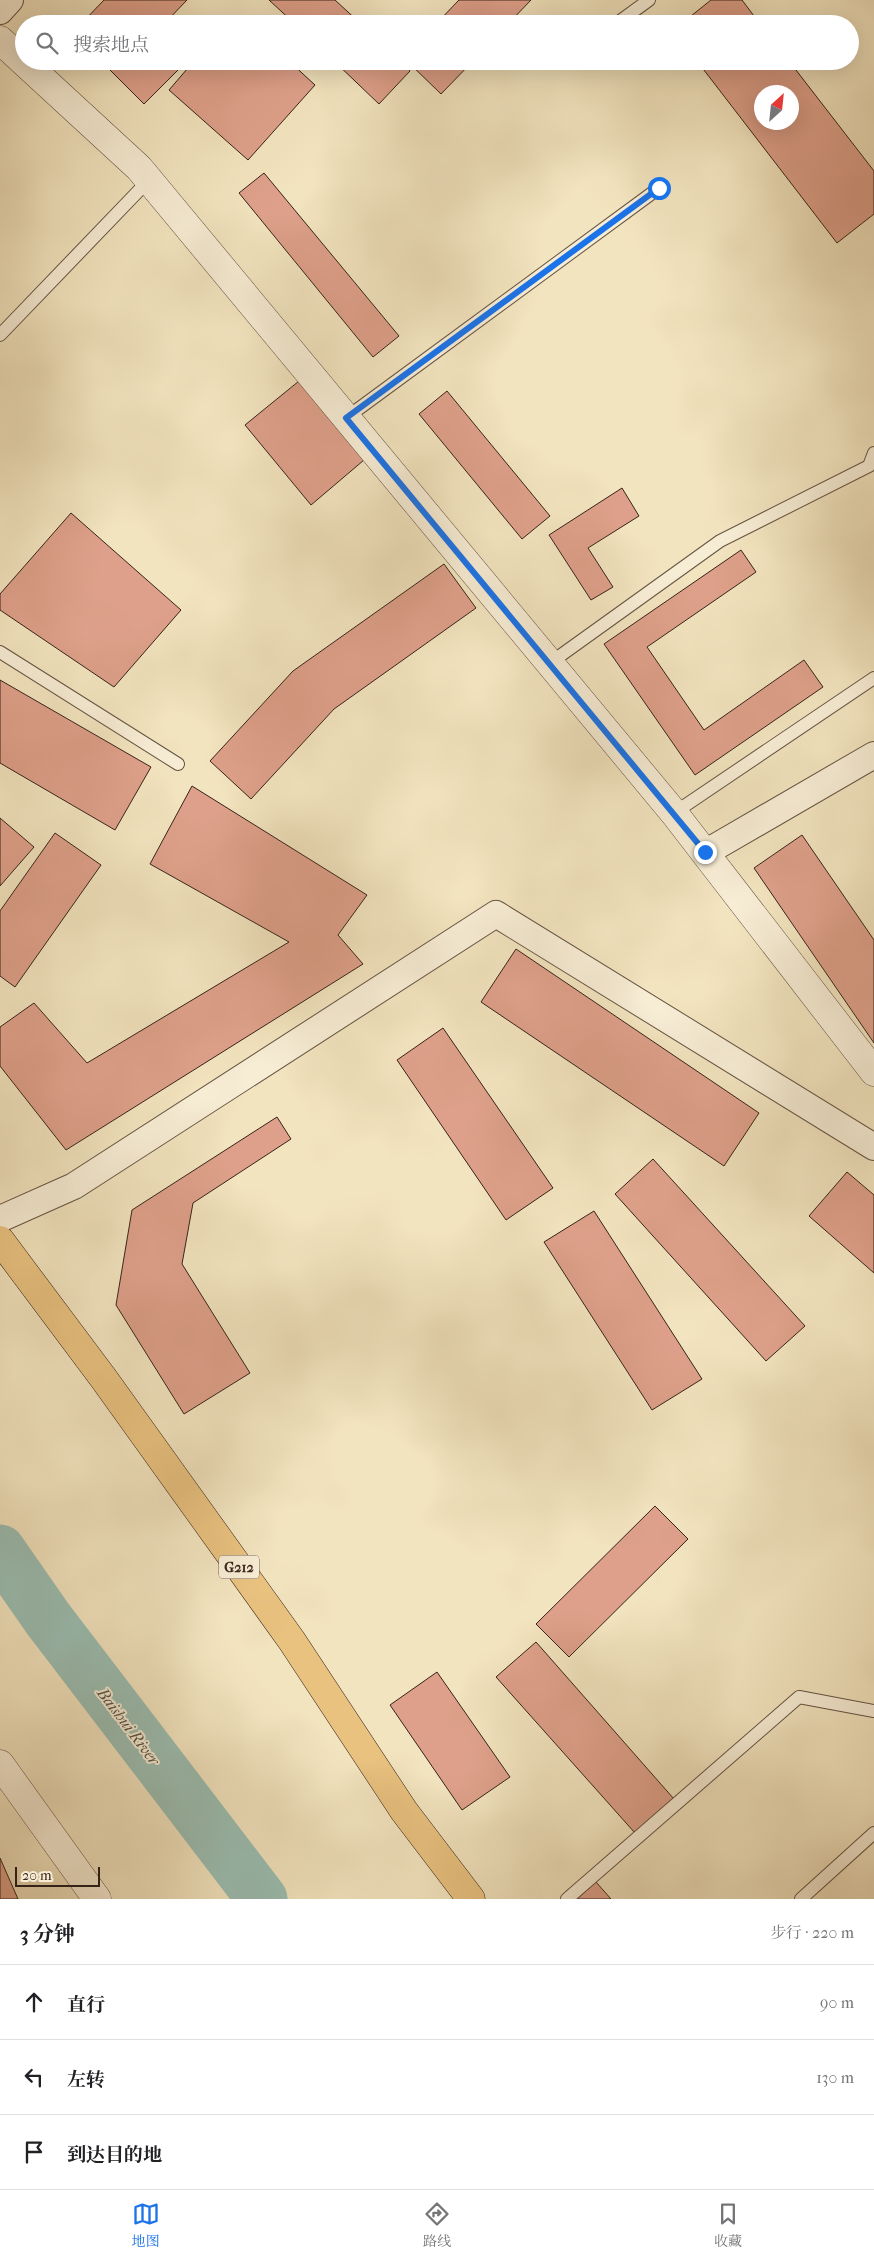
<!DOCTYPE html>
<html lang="zh">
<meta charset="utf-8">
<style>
:root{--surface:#fff;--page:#f2f2f2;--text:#202124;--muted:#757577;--line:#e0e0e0;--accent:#1a73e8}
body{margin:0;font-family:"IM FELL French Canon","Noto Serif SC",serif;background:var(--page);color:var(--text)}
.compass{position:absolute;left:754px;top:85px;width:45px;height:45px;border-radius:50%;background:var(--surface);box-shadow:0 5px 20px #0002;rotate:27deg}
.scale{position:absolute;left:15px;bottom:12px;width:85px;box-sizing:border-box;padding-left:5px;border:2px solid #362318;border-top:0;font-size:14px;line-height:18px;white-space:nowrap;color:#362318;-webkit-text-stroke:4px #f7edd5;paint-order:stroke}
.stop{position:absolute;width:15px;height:15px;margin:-11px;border:4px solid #1a73e8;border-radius:50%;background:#fff}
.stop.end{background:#1a73e8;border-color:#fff;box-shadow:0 1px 5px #0008}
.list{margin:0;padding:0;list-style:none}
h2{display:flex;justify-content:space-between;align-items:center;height:65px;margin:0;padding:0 20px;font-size:21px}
h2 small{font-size:16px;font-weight:400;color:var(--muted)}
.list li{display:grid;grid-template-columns:32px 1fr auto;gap:15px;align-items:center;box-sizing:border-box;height:75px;padding:0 20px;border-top:1px solid var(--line)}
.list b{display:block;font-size:19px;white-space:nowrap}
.list em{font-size:16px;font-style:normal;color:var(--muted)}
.icon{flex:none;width:28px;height:28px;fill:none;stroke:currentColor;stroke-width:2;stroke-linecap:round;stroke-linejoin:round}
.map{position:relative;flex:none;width:874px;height:1899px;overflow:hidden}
.search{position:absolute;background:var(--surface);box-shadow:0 5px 20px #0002;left:15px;right:15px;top:15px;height:55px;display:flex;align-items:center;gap:12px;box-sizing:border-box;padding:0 18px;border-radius:28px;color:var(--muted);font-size:19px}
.sheet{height:290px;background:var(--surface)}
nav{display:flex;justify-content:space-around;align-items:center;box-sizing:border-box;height:70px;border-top:1px solid var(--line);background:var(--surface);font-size:14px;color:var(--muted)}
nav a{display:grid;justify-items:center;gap:2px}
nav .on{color:var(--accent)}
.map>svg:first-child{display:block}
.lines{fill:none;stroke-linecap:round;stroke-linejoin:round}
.river{stroke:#9bbeb2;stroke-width:51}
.building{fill:#dea08a;stroke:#362318;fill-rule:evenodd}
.service-casing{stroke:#655342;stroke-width:14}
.minor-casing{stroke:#655342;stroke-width:28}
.tertiary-casing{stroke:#655342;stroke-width:29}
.trunk-casing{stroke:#362318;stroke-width:29}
.service{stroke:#f7edd5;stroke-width:12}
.minor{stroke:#f7edd5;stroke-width:26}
.tertiary{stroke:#f7edd5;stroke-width:28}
.trunk{stroke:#e9c280;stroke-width:28}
.route{stroke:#1a73e8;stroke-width:6}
.labels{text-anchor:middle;stroke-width:4;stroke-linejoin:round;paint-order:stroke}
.shield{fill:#f7edd5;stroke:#706051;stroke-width:1}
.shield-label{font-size:14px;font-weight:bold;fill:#362318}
.water-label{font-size:16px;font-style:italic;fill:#545246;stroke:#f7edd5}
</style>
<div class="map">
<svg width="874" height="1899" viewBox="0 0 874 1899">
<rect width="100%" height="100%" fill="#f2e4bf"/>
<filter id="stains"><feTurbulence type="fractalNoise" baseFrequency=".004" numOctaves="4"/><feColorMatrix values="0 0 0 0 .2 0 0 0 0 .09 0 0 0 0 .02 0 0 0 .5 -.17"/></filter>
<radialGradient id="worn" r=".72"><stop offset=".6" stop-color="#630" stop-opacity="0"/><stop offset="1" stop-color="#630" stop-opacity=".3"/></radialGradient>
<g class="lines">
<path class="river" d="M0,1550L48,1619L262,1899"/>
</g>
<g class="building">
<path d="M104,0H187L164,24H81Z"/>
<path d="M269,0H335L361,24H295Z"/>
<path d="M459,0H531L508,24H436Z"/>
<path d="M711,0H742L760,24H681Z"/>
<path d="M236,15L246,24H227Z"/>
<path d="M101,61H186V62L144,104Z"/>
<path d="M194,61H289L315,85L248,160L169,90Z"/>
<path d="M334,61H400L410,71L379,104Z"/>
<path d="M407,61H473L441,94Z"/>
<path d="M697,61H789L874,171V214L837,243ZM762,92H792V122H762Z"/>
<path d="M264,173L399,336L373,357L239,193Z"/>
<path d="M299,381L364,460L311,505L245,425Z"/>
<path d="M447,391L550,516L522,539L419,414Z"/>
<path d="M622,488L639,516L588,548L613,587L591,600L549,535Z"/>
<path d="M71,513L181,610L114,687L0,610V594Z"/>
<path d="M741,550L756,572L647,647L704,730L804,660L823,687L695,775L604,644Z"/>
<path d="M444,564L476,608L334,709L251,799L210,761L293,671Z"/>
<path d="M0,680L151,767L115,830L0,763Z"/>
<path d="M192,786L367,895L338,935L363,964L66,1150L0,1066V1027L34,1003L87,1063L289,942L150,864Z"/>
<path d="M0,818L34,847L0,886Z"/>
<path d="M55,833L101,865L15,987L0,976V911Z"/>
<path d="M802,835L874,940V1043L754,868Z"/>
<path d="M516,949L759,1113L724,1166L481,1002Z"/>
<path d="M443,1028L553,1188L506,1220L397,1060Z"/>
<path d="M277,1117L291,1139L193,1203L182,1264L250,1373L184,1414L116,1305L132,1210Z"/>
<path d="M653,1159L805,1326L766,1361L615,1194Z"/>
<path d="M847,1172L874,1195V1273L809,1216Z"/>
<path d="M594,1211L702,1379L652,1410L544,1242Z"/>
<path d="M655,1506L688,1539L569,1657L536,1624Z"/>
<path d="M536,1642L674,1799L635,1833L496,1677Z"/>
<path d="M437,1672L510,1777L462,1810L390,1705Z"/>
<path d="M0,1858L18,1899H0Z"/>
<path d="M596,1882L611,1899H577Z"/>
</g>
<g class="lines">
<defs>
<g id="service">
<path d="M616,24L649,0"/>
<path d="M0,335L149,180"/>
<path d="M346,418L659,188"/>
<path d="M0,652L178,764"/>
<path d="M550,663L720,541L869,466L874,453"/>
<path d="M674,813L874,678"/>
<path d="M567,1899L799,1697L874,1711"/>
<path d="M801,1899L874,1833"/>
</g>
<g id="minor">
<path d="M0,11L10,0"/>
<path d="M705,853L874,755"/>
<path d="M0,1219L74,1186L496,914L874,1147"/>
</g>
<g id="tertiary">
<path d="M0,40L139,168L149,180L674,813L874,1072"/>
<path d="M0,1764L97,1899"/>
</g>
<path id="trunk" d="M0,1240L104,1379L292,1641L404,1811L471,1899"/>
</defs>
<use href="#service" class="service-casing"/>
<use href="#minor" class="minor-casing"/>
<use href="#tertiary" class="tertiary-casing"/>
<use href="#trunk" class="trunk-casing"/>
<use href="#service" class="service"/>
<use href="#minor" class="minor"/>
<use href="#tertiary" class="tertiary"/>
<use href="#trunk" class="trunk"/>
</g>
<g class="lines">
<path class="route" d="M659,188L346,418L705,852"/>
</g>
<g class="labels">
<rect class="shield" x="219" y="1555.5" width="40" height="23" rx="4"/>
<g class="shield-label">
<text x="239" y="1572">G212</text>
</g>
<g class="water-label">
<text transform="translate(129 1726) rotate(53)" y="6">Baishui River</text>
</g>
</g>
<rect width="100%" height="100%" filter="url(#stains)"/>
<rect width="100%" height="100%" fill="url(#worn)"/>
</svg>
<svg class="compass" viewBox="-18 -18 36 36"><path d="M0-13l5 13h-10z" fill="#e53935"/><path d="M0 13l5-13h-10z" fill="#757577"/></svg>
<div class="scale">20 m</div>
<div class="stop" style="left:659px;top:188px"></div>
<div class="stop end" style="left:705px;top:852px"></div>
<div class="search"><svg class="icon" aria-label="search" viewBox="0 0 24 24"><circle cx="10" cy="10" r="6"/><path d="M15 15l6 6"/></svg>搜索地点</div>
</div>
<section class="sheet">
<h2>3 分钟<small>步行 · 220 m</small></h2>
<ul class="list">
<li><svg class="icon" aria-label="ahead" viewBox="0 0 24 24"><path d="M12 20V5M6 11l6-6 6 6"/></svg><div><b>直行</b></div><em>90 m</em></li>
<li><svg class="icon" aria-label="left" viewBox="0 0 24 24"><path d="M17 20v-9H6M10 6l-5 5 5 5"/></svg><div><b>左转</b></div><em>130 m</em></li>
<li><svg class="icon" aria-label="arrive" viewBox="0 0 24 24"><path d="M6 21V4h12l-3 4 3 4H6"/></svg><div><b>到达目的地</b></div></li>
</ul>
</section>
<nav>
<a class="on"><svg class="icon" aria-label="map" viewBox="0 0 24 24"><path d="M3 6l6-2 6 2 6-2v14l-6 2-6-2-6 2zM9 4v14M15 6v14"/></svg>地图</a>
<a><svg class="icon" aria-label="directions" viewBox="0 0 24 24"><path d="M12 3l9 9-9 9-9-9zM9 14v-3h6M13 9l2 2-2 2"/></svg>路线</a>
<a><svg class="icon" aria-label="saved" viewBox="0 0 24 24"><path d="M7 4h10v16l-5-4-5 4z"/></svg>收藏</a>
</nav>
